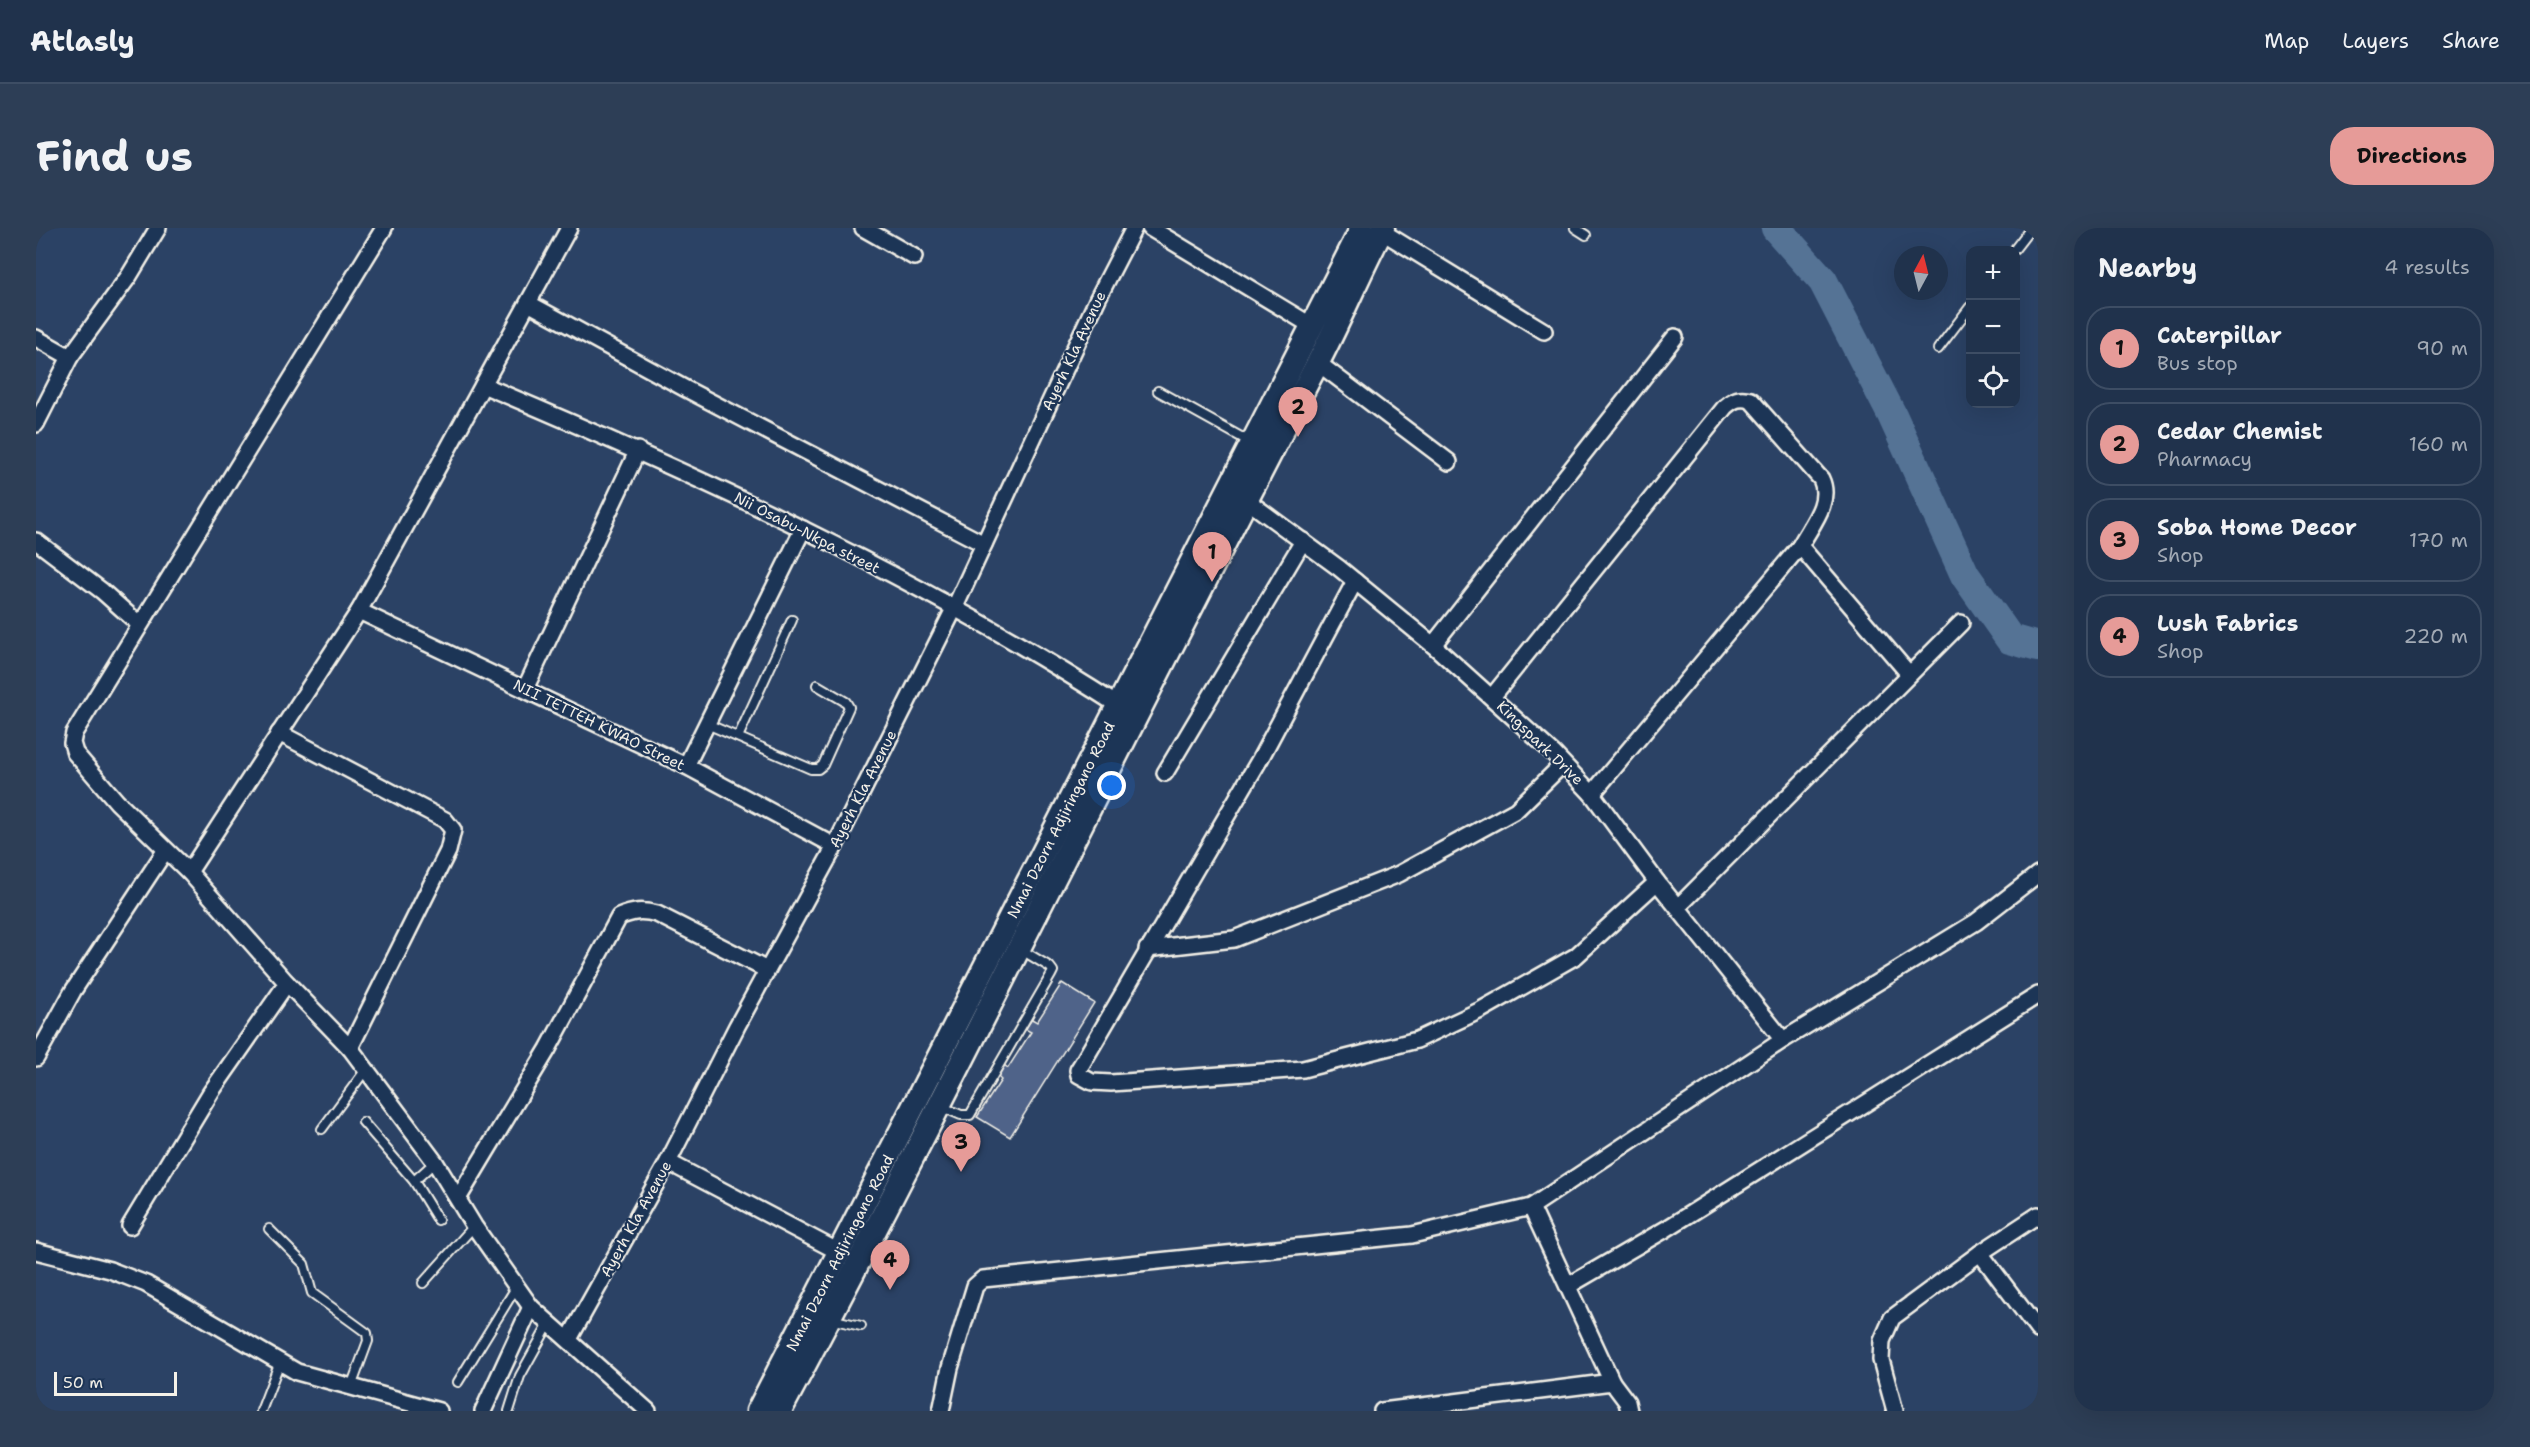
<!DOCTYPE html>
<meta charset="utf-8">
<style>
:root{--surface:#20324c;--page:#2d3e56;--text:#f1f3f6;--muted:#a2aab5;--line:#3d4d64;--accent:#e69b98}
body{margin:0;font-family:"Shantell Sans",sans-serif;background:var(--page);color:var(--text)}
.controls{position:absolute;right:18px;top:18px;display:grid;overflow:hidden;border-radius:12px;box-shadow:0 6px 24px #0002}
.controls button{width:54px;height:54px;display:grid;place-items:center;padding:0;border:0;border-bottom:2px solid var(--line);background:var(--surface);color:var(--text);font:30px sans-serif}
.compass{position:absolute;left:1858px;top:18px;width:54px;height:54px;border-radius:50%;background:var(--surface);box-shadow:0 6px 24px #0002;rotate:7deg}
.scale{position:absolute;left:18px;bottom:15px;width:123px;box-sizing:border-box;padding-left:6px;border:3px solid #f4f1e8;border-top:0;font-size:16px;line-height:21px;white-space:nowrap;color:#f4f1e8;-webkit-text-stroke:4px #1d3557;paint-order:stroke}
.you{position:absolute;left:1076px;top:558px;width:21px;height:21px;margin:-15px;border:4px solid #fff;border-radius:50%;background:#1a73e8;box-shadow:0 0 0 9px #1a73e833}
.badge{display:grid;place-items:center;width:39px;height:39px;border-radius:50%;background:var(--accent);color:#111;font-size:20px;font-weight:700}
.pin{position:absolute;translate:-50% -50px;filter:drop-shadow(0 2px 3px #0008)}
.pin::after{content:'';position:absolute;top:32px;width:21px;height:18px;background:inherit;clip-path:polygon(0 0,100% 0,50% 100%)}
.list{margin:0;padding:0;list-style:none}
h2{display:flex;justify-content:space-between;align-items:center;height:78px;margin:0;padding:0 24px;font-size:26px}
h2 small{font-size:20px;font-weight:400;color:var(--muted)}
.list li{display:grid;grid-template-columns:39px 1fr auto;gap:18px;align-items:center;box-sizing:border-box;height:84px;margin:0 12px 12px;padding:0 12px;border:2px solid var(--line);border-radius:24px}
.list b{display:block;font-size:22px;white-space:nowrap}
.list p{margin:0;font-size:20px;white-space:nowrap;color:var(--muted)}
.list em{font-size:20px;font-style:normal;color:var(--muted)}
.icon{flex:none;width:33px;height:33px;fill:none;stroke:currentColor;stroke-width:2;stroke-linecap:round;stroke-linejoin:round}
.map{position:relative;flex:none;width:2002px;height:1183px;overflow:hidden;border-radius:24px}
header{display:flex;align-items:center;gap:36px;box-sizing:border-box;height:84px;padding:0 30px;background:var(--surface);border-bottom:2px solid var(--line)}
header strong{font-size:28px}
nav{display:flex;gap:33px;margin-inline-start:auto;font-size:21px}
.intro{display:flex;align-items:center;justify-content:space-between;box-sizing:border-box;height:144px;padding:0 36px}
h1{margin:0;font-size:42px}
.button{padding:15px 27px;border-radius:24px;background:var(--accent);color:#111;font-size:21px;font-weight:700}
main{display:flex;gap:36px;padding:0 36px}
aside{flex:1;background:var(--surface);border-radius:24px;box-shadow:0 6px 24px #0002}
.map>svg:first-child{display:block}
.lines{fill:none;stroke-linecap:round;stroke-linejoin:round}
.river{stroke:#547395;stroke-width:30}
.building{fill:#4f6389;stroke:#f4f1e8;stroke-width:1.5}
.service-casing{stroke:#f4f1e8;stroke-width:12}
.minor-casing{stroke:#f4f1e8;stroke-width:20}
.secondary-casing{stroke:#f4f1e8;stroke-width:27}
.service{stroke:#1d3557;stroke-width:8}
.minor{stroke:#1d3557;stroke-width:15}
.secondary{stroke:#1d3557;stroke-width:22}
.labels{text-anchor:middle;stroke-width:4.5;stroke-linejoin:round;paint-order:stroke}
.street-label{font-size:15px;fill:#f4f1e8;stroke:#1d3557}
</style>
<header>
<strong>Atlasly</strong>
<nav><a>Map</a><a>Layers</a><a>Share</a></nav>
</header>
<div class="intro"><h1>Find us</h1><a class="button">Directions</a></div>
<main>
<div class="map">
<svg width="2002" height="1183" viewBox="0 0 2002 1183">
<rect width="100%" height="100%" fill="#2b4265"/>
<filter id="ink" filterUnits="userSpaceOnUse"><feTurbulence type="fractalNoise" baseFrequency=".0167" numOctaves="2"/><feDisplacementMap in="SourceGraphic" scale="12" xChannelSelector="R" yChannelSelector="G"/><feConvolveMatrix kernelMatrix="1 2 1 2 8 2 1 2 1" color-interpolation-filters="sRGB"/></filter>
<g filter="url(#ink)">
<g class="lines">
<path class="river" d="M1740,0L1787,53L1856,187L1929,347L1974,411L2002,419"/>
</g>
<path class="building" d="M1026,755L1058,775L974,909L941,889L965,852L961,848L968,837L972,840L995,804L989,801L996,791L1001,794Z"/>
<g class="lines">
<defs>
<g id="service">
<path d="M1539,0L1550,7"/>
<path d="M1978,22L1995,0"/>
<path d="M1902,121L1934,79"/>
<path d="M1122,163L1214,214"/>
<path d="M671,496L775,541H782L787,537L813,479L810,474L781,457"/>
<path d="M702,509L756,392"/>
<path d="M904,878L925,887H934L1015,747L1017,743L1014,739L984,721"/>
<path d="M327,894L378,953L402,992"/>
<path d="M286,901L331,840"/>
<path d="M378,953L399,934"/>
<path d="M233,1001L268,1036L276,1065L331,1105L332,1113L315,1159"/>
<path d="M387,1055L438,998"/>
<path d="M794,1091L825,1098"/>
<path d="M422,1154L481,1058"/>
<path d="M225,1183L243,1136"/>
<path d="M473,1183L484,1148L514,1094"/>
</g>
<g id="minor">
<path d="M348,0L38,505L36,515L39,525L81,574L153,644L251,755L314,820L399,934L438,998L495,1079L612,1183"/>
<path d="M827,0L878,29"/>
<path d="M1114,0L1276,98"/>
<path d="M1345,3L1508,103"/>
<path d="M492,75L650,161L948,316"/>
<path d="M0,110L34,129L0,196"/>
<path d="M34,129L93,48L122,0"/>
<path d="M1282,135L1413,234"/>
<path d="M447,157C666,249 883,349 1083,478"/>
<path d="M1209,271L1303,340L1397,417L1517,525L1556,566L1621,654L1747,812"/>
<path d="M0,313L66,363L103,396"/>
<path d="M1764,318L1873,446"/>
<path d="M1319,353L1224,531L1047,834L1042,842L1043,847L1056,854L1075,855L1267,841L1381,812L1445,782L1540,728L1621,654"/>
<path d="M323,383L650,538L799,618"/>
<path d="M1397,417L1639,109"/>
<path d="M489,461L602,222"/>
<path d="M1456,469L1689,179C1698,171 1704,169 1715,172L1785,251C1796,274 1775,297 1764,318L1556,566"/>
<path d="M243,505L409,592L417,602L412,623L314,820"/>
<path d="M650,538L767,301"/>
<path d="M1129,545L1267,313"/>
<path d="M153,644L323,383L533,0"/>
<path d="M1643,678L1925,395"/>
<path d="M1111,721L1198,711L1363,646L1480,582L1527,536"/>
<path d="M0,830L37,763L129,623"/>
<path d="M632,934L803,1024"/>
<path d="M423,969L512,821L583,689C597,683 606,682 621,686L731,742"/>
<path d="M1495,979L1576,1154L1591,1174L1593,1183"/>
<path d="M94,998L175,864L251,755"/>
<path d="M0,1023L74,1042L110,1056L261,1144L403,1183"/>
<path d="M1944,1025L2002,1102"/>
<path d="M1532,1058L1630,1001L2002,767"/>
<path d="M533,1111L632,934L701,798L799,618L918,381L1062,70L1098,0"/>
<path d="M447,1183L495,1079"/>
<path d="M905,1183L914,1140L939,1058L947,1051L1376,1007L1495,979L1747,812L1940,694L2002,646"/>
<path d="M1346,1183L1576,1154"/>
<path d="M1859,1183L1845,1132L1846,1113L1856,1090L1944,1025L2002,987"/>
</g>
<g id="secondary">
<path d="M722,1183L1326,0"/>
<path d="M744,1183C928,838 1098,485 1280,138C1304,93 1323,45 1347,0"/>
</g>
</defs>
<use href="#service" class="service-casing"/>
<use href="#minor" class="minor-casing"/>
<use href="#secondary" class="secondary-casing"/>
<use href="#service" class="service"/>
<use href="#minor" class="minor"/>
<use href="#secondary" class="secondary"/>
</g>
</g>
<g class="labels">
<g class="street-label">
<text transform="translate(1038 123) rotate(-65)" y="5">Ayerh Kla Avenue</text>
<text transform="translate(771 305) rotate(27)" y="5">Nii Osabu-Nkpa street</text>
<text transform="translate(563 497) rotate(26)" y="5">NII TETTEH KWAO Street</text>
<text transform="translate(1504 515) rotate(44)" y="5">Kingspark Drive</text>
<text transform="translate(827 561) rotate(-63)" y="5">Ayerh Kla Avenue</text>
<text transform="translate(1025 592) rotate(-63)" y="5">Nmai Dzorn Adjiringano Road</text>
<text transform="translate(600 991) rotate(-61)" y="5">Ayerh Kla Avenue</text>
<text transform="translate(804 1025) rotate(-63)" y="5">Nmai Dzorn Adjiringano Road</text>
</g>
</g>
</svg>
<div class="controls">
<button>+</button>
<button>−</button>
<button><svg class="icon" aria-label="locate" viewBox="0 0 24 24"><circle cx="12" cy="12" r="6"/><path d="M12 2v4M12 18v4M2 12h4M18 12h4"/></svg></button>
</div>
<svg class="compass" viewBox="-18 -18 36 36"><path d="M0-13l5 13h-10z" fill="#e53935"/><path d="M0 13l5-13h-10z" fill="#a2aab5"/></svg>
<div class="scale">50 m</div>
<div class="you"></div>
<div class="pin badge" style="left:1176px;top:354px">1</div>
<div class="pin badge" style="left:1262px;top:209px">2</div>
<div class="pin badge" style="left:925px;top:944px">3</div>
<div class="pin badge" style="left:854px;top:1062px">4</div>
</div>
<aside>
<h2>Nearby<small>4 results</small></h2>
<ul class="list">
<li><span class="badge">1</span><div><b>Caterpillar</b><p>Bus stop</p></div><em>90 m</em></li>
<li><span class="badge">2</span><div><b>Cedar Chemist</b><p>Pharmacy</p></div><em>160 m</em></li>
<li><span class="badge">3</span><div><b>Soba Home Decor</b><p>Shop</p></div><em>170 m</em></li>
<li><span class="badge">4</span><div><b>Lush Fabrics</b><p>Shop</p></div><em>220 m</em></li>
</ul>
</aside>
</main>
